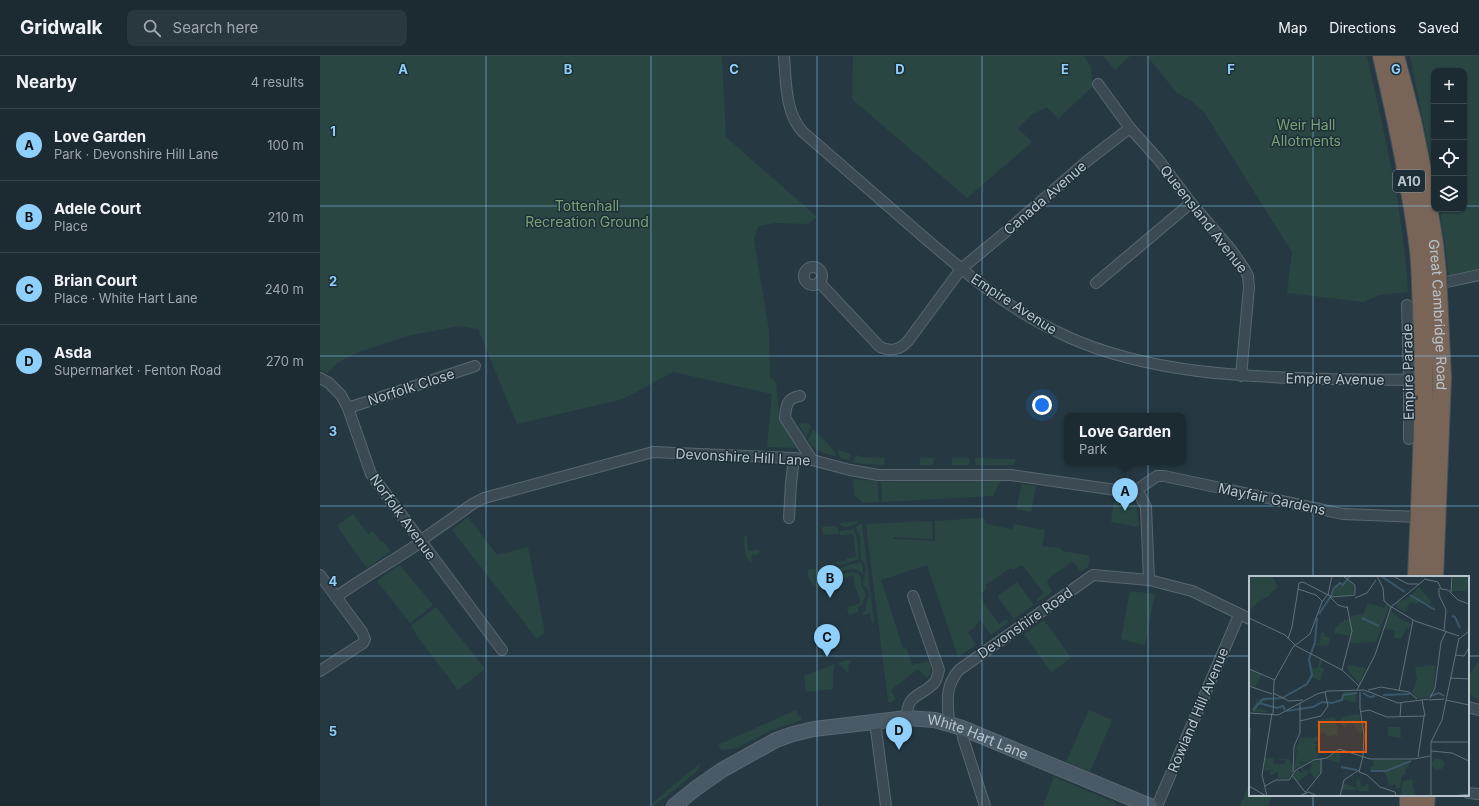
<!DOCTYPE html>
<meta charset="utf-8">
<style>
:root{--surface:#1c2b32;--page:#29373e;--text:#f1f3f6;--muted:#a0a7ac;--line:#3a474d;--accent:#8fcffb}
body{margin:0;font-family:Inter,sans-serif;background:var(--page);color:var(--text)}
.controls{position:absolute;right:12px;top:12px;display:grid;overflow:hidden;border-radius:8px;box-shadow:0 1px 3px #0004}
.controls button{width:36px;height:36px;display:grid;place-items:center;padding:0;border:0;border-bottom:1px solid var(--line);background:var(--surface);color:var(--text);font:20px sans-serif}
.you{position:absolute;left:722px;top:349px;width:14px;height:14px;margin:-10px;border:3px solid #fff;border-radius:50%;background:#1a73e8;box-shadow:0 0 0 6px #1a73e833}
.badge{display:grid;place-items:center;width:26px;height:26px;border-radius:50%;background:var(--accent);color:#111;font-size:13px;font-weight:700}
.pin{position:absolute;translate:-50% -33px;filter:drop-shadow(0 1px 2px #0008)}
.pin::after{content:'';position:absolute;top:21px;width:14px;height:12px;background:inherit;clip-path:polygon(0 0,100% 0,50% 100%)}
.popup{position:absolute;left:744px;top:357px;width:122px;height:52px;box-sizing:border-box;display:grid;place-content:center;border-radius:8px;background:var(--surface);filter:drop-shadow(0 1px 3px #0005);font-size:13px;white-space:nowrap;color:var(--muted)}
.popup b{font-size:15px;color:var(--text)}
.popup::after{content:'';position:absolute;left:50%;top:100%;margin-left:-8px;border:8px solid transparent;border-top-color:var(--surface)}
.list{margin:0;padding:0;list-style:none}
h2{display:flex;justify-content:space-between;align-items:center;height:52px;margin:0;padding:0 16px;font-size:17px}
h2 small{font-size:13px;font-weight:400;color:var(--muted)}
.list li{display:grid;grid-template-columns:26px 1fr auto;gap:12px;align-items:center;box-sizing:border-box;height:72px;padding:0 16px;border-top:1px solid var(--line)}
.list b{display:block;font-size:15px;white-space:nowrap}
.list p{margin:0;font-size:13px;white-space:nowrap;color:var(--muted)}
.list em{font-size:13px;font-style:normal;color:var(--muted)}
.icon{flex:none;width:22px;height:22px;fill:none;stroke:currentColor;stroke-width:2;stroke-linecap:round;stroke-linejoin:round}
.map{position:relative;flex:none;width:1159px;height:750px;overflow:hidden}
header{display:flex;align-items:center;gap:24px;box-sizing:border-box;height:56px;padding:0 20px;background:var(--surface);border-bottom:1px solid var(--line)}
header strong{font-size:19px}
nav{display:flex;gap:22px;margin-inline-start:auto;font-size:14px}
.search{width:280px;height:36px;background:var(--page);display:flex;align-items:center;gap:10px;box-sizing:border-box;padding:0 14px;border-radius:8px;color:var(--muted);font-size:15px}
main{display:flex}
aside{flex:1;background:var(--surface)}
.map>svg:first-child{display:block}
.green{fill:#294643}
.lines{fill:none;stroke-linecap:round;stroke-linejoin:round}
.street-casing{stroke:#596770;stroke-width:12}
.secondary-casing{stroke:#596770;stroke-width:16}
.highway-casing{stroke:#45545d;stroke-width:20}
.street{stroke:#3b4a53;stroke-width:10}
.secondary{stroke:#495a66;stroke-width:14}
.highway{stroke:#796558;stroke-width:18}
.grid{fill:none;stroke:#8fcffb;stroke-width:1;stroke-opacity:0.55}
.labels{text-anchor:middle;stroke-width:3;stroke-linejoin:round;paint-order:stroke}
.shield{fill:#1f2f38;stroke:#8a97a0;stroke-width:1}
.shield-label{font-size:13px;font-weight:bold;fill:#b8c4cd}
.park-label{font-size:14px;fill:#76a377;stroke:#1f2f38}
.street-label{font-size:14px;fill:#b8c4cd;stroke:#1f2f38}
.inset-river{fill:none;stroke:#3a586a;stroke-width:2}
.inset-road{fill:none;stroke:#60717a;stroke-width:1}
.view{fill:#e8590c;fill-opacity:0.15;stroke:#e8590c;stroke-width:2}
.inset-edge{fill:none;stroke:#b8c4cd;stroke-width:2}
.grid-label{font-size:13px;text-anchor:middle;font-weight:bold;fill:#8fcffb;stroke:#1f2f38;stroke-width:3;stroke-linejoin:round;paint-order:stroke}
</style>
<header>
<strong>Gridwalk</strong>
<div class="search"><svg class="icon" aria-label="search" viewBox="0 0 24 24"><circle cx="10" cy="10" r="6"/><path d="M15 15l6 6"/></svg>Search here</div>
<nav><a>Map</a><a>Directions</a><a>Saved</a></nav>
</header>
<main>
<aside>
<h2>Nearby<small>4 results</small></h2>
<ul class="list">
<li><span class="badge">A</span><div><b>Love Garden</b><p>Park · Devonshire Hill Lane</p></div><em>100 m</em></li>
<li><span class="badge">B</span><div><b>Adele Court</b><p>Place</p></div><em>210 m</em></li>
<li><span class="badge">C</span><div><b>Brian Court</b><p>Place · White Hart Lane</p></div><em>240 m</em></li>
<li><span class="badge">D</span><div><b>Asda</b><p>Supermarket · Fenton Road</p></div><em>270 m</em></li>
</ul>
</aside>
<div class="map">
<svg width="1159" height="750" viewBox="0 0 1159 750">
<rect width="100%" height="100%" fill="#263943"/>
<g class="green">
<path d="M0,0H402L406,81L497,161L488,168L456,167L438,170L434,184L449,275L450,322L453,323L456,327L459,360L479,387L478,391L475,392L447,391L452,338L353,316L303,343L197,368L158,273L140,270L91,279L39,296L17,307L7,317L0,314Z"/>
<path d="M533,0H764L770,9L773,30L738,63L727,51L711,59L698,72L712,86L647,142L532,43Z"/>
<path d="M783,0H810L795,14Z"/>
<path d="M827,0H1047C1064,78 1084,156 1088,236L1059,239L1044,246L967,237L972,196L884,56L871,45L857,37Z"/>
<path d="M1090,0H1159V214L1131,220L1129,219L1120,153H1144V15H1114V118Z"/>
<path d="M489,367L491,371L486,382L478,368Z"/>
<path d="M493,373C501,383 512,388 516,400C501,396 497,397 488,384Z"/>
<path d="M518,394L531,398L529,404L520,402Z"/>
<path d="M536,399L543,401L565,402L564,409L542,408L533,406Z"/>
<path d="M600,402H614L613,409H600Z"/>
<rect x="632" y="402" width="17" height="7"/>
<path d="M655,402L696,403L693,409H656Z"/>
<path d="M533,423L557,425L559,446L543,447L534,439Z"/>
<path d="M680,425L673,440L562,446L561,426Z"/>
<path d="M702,428L716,430L711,456L696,453Z"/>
<path d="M794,443C815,447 818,449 819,471L791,466Z"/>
<path d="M33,458L48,478L53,475L61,486L63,485L71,495L47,512L17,470Z"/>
<path d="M148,461L177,499L208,491L225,577L217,583L132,474Z"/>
<path d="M663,462L667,468L690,473L692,474L694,468L725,474L722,490L740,492L742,495L767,499L770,501L768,511L760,516L754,506H752L730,521L727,526L732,536L718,546L716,544L724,537L702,509L694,514L691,512L665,529L667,532L660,538L664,547L679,568L686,563L689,566L671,579L660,564L654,572L648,576L656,589L638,601L607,509L561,524L583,592L586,591L592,609L609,605C612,610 611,618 608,622L598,613L571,634L575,641V644L570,647L568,645L546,468L612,465L613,483L574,481L573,483L615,485V465Z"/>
<path d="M539,465C534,470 529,472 522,470L519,467Z"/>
<path d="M542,467L554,567H552L550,557L543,559V557L546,554C544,547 551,542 548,535C547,532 544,530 543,527L546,513L545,507L541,503L540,481L536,471Z"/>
<path d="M515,470L518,473L519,478L503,479L502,471Z"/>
<path d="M534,473L537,483L539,503L525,508L518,509L516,506L526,505V503L536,501L533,478L520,479V475Z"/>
<path d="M427,479L428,495L439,494V498L431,499L432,507C423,502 425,489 424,480Z"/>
<path d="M540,506L543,511V518L535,513L526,514L517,518L514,528C505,531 496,536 491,526C489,522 487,520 488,514L489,513L519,512Z"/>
<path d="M80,509L113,549L90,567L57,525Z"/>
<path d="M534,516L538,517L541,522V529L546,539L542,549L538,551V556L529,559L527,552L541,547L534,526L535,525L533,519L517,524L521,518Z"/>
<path d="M697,526L714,549L694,563L677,540Z"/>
<path d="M810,535L835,538L825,589L801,583Z"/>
<path d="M116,551L165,613L138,634L97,580L91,570Z"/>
<path d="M724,564L751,602L731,616L704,578Z"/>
<path d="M526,604H532L528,610L529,617L525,614L518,607Z"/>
<path d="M1159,605V644L1148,637V620Z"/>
<path d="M515,608L513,616V633L486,636L484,620Z"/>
<path d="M476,654L478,660H481L482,664L452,674L417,692L402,694L398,689Z"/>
<path d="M769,654L792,664L770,716L746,706Z"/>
<path d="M380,707L379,713L377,715L334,750H329Z"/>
<path d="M734,721L796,747L795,750H723Z"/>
<path d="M930,726V739H952L948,750H920Z"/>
</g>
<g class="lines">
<defs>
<g id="street">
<path d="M464,0C466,25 465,57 483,76C519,107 555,139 591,170C639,212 689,255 748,281C828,317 923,321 1009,323C1041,323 1072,325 1104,323"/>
<path d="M778,28L810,72L838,103L871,147L912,195L925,214L928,220L929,231L921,320"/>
<circle cx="493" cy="220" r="9"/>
<path d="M499,226L560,291C572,296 580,294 588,285L641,213L688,174L767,105L810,72"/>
<path d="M776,227L871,147"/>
<path d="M1117,228L1159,219"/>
<path d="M1087,249L1089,323V383"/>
<path d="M0,322L9,327L21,339L28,352L51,418L182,594"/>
<path d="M480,340C466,342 466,351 465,362L492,404"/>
<path d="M28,352L155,310"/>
<path d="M809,436L818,433L837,420H844L1023,458L1099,461"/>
<path d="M469,462L471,427L474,402"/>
<path d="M100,485L154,447L164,442L333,396L474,402L492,404L530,414L558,419H691L817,437L820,439L826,451L829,524"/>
<path d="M0,519L42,576L45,583L43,587L0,615"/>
<path d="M16,541C44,521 73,505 101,486"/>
<path d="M1148,651L1159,654"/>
<path d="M587,662C586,637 602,641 615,626C617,623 618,617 619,614L593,540"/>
<path d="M555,666L566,750"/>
<path d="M629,668C628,647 624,631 639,614L773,519L829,524L872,535L930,563"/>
<path d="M642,672L643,682L665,750"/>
<path d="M1148,737L1159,738"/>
<path d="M837,750L919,559"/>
</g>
<g id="secondary">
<path id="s1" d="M354,750L375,733L402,714L456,684L473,678L494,673L587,662L615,664L642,672L830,750"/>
</g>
<g id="highway">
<path d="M1062,0C1077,64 1091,128 1099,194C1101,213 1101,232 1102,251C1106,341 1101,431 1097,521"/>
<path id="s2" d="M1075,0L1092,65L1101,109L1114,188L1117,217L1122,322L1114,521"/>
<path d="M1089,750V739"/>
<path d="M1105,750L1106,739"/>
</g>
</defs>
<use href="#street" class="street-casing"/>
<use href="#secondary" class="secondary-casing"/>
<use href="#highway" class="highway-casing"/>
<use href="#street" class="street"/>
<use href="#secondary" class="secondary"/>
<use href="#highway" class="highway"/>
</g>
<path class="grid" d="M166,0V750M331,0V750M497,0V750M662,0V750M828,0V750M993,0V521M0,150H1114M1144,150H1159M0,300H1159M0,450H1159M0,600H930M1148,600H1159M993,739V750"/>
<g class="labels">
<rect class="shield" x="1073" y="114" width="32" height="22" rx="3"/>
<g class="shield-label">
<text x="1089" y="130">A10</text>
</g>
<g class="park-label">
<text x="986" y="74">Weir Hall<tspan x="986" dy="16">Allotments</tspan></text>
<text x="267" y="155">Tottenhall<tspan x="267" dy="16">Recreation Ground</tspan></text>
</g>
<g class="street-label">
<text transform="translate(725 142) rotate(-41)" y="5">Canada Avenue</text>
<text transform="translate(884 163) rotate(52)" y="5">Queensland Avenue</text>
<text transform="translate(694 248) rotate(33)" y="5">Empire Avenue</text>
<text dy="5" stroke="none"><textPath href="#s2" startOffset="263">Great Cambridge Road</textPath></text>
<text transform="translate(1088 316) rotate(-91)" y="5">Empire Parade</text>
<text transform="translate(1015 323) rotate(1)" y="5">Empire Avenue</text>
<text transform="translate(91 331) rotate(-18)" y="5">Norfolk Close</text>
<text transform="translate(423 401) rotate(3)" y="5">Devonshire Hill Lane</text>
<text transform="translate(952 443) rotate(12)" y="5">Mayfair Gardens</text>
<text transform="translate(83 461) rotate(54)" y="5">Norfolk Avenue</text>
<text transform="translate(705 567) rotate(-35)" y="5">Devonshire Road</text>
<text transform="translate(878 654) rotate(-67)" y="5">Rowland Hill Avenue</text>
<text dy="5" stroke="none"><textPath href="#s1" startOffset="329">White Hart Lane</textPath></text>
</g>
</g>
<g transform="translate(929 520)">
<rect width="220" height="220" fill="#263943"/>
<path d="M0,0H23L29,11L20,19L24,23L20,20L12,24L1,34V38ZM205,0H220L218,17L217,15H203ZM99,4L105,9V18L83,20L85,12ZM170,11L183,27L177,29L170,25L168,28L161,26L156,36L148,31L147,27L162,20ZM119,27L135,32L137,27L140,30L127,66L100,67L101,60L85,57L87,51L90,50L91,46H95V43L101,44L102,40L114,38ZM142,35L150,42L162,48L160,53L157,52L152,63L145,62L146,55L135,52ZM72,56L76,57L75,60L81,62L79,70L65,69L71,67ZM61,77L60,91L68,93L71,82L74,83L71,91L75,92L71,105L63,101L59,108L63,98L59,89ZM99,89L116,92L111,109L98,93ZM186,89L185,112L181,121L168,122L163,116L168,104L166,91ZM0,93L13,99L6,111L0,110ZM94,116H107V127L93,123ZM17,121L22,123L11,127L7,134L12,132L20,136H4V133L2,136L8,124ZM110,138L114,156H109L102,145L96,152L92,148V141ZM86,141L87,149L90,152L88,153L89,160L93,162L85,159L78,161L77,157L69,158L68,144ZM139,151H151L152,162L139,160ZM66,159L70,164L65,167L70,169L66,171L70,182L55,187L52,184L51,187L55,189L46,193L39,203L29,202V195L22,200L20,196L25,194L16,195L15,182H24L26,191V188H30V191L31,188H36V184L27,183H40L45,193L48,174L46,170H50L46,168L49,169L51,162H65ZM86,177H91V187L77,183ZM183 188a6 6 0 1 1 12 0a6 6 0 1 1-12 0ZM125,183L162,185L156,195L157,198L153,200L151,212H147V208L140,210L136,195H122L120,192L124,190ZM72,184L71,196L66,203L61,196L49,206L44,199L49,194L52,197L54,195L51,192L53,191L55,195L59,193L57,196L60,195L63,190L61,187ZM108,202L110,205L111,202L112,211L110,212L119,208L120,215H109V211L106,214H92L94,207L107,212ZM163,203L166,220H152L154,205Z" fill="#294643"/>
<path class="inset-river" d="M132,0L156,16M161,19L186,34M70,38L82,20L85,12L91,7L94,9L101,0M203,40L206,41L211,52M113,42L130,50M114,117L121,121L126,120M134,119L161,118M181,120L190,117L195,120M10,127L28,132L34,130L36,134M4,134L14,123L33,122L58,108L63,99L60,83L66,66L68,42M37,135L64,131L73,126L83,127L93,124L94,119L108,117M0,166L1,152M92,191L108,194M122,195H137L162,185"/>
<path class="inset-road" d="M94,0L106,9V18M128,0L134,12L135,25L142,31M144,0L159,8H169M175,3L189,6L192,13L199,14L209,24L220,28M50,7L54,6L83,21L106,19M190,12V19L197,34L195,55M49,13L67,19L73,25M202,16L203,0M79,19L83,0M81,21L89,29L99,32M106,22L118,17L127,4M141,30L166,45L210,60M0,42L36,59L47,70L93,94L110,110M39,63L43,51L50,7M210,63L220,55M206,79L215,80L220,72M0,93L26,104M93,94L103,55L98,30M201,102L220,103M0,110L23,118M108,114L126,79L142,31L175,4M119,114L132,111L160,116L168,123M150,115L164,44M111,116V132L115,159L114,180L110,196L118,199L131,211L146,216L147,220M24,117L40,125L54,124M181,122L186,112L192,66L197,56M180,124L195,123M197,124L220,129M111,136L120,134L138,141L176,140L173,124M0,137L29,139L68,118L79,115L115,114L149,127L180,123M24,139L25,105L44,71L61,58L73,26L79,18M151,141L152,127M51,145L72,140L79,130L76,116M182,166H220M182,175L203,177L220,185M169,181L175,140M44,196L45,170L51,157V127M43,199L56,216M0,210L17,220M16,210L27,204H40L47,194L65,184L78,182L90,173L121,183H165L181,180M56,217L72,197V183M18,220L13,199L23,137M50,220L60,216L68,220M91,220L95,204L110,194M182,220V166L193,144L210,62M204,220L220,218"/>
<path class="view" d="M70,146H117V176H70Z"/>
<rect width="220" height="220" class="inset-edge"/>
</g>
<g class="grid-label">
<text x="83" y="18">A</text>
<text x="248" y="18">B</text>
<text x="414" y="18">C</text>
<text x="580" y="18">D</text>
<text x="745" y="18">E</text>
<text x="911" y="18">F</text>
<text x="1076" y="18">G</text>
<text x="13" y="80">1</text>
<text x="13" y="230">2</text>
<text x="13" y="380">3</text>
<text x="13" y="530">4</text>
<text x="13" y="680">5</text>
</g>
</svg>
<div class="controls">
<button>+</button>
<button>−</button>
<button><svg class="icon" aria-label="locate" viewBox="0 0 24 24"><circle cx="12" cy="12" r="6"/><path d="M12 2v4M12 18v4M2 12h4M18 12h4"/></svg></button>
<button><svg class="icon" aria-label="layers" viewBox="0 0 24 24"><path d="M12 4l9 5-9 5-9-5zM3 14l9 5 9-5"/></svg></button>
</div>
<div class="you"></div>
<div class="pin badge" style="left:805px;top:455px">A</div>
<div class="popup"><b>Love Garden</b>Park</div>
<div class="pin badge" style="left:510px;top:542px">B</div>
<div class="pin badge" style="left:507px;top:601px">C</div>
<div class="pin badge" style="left:579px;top:694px">D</div>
</div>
</main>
